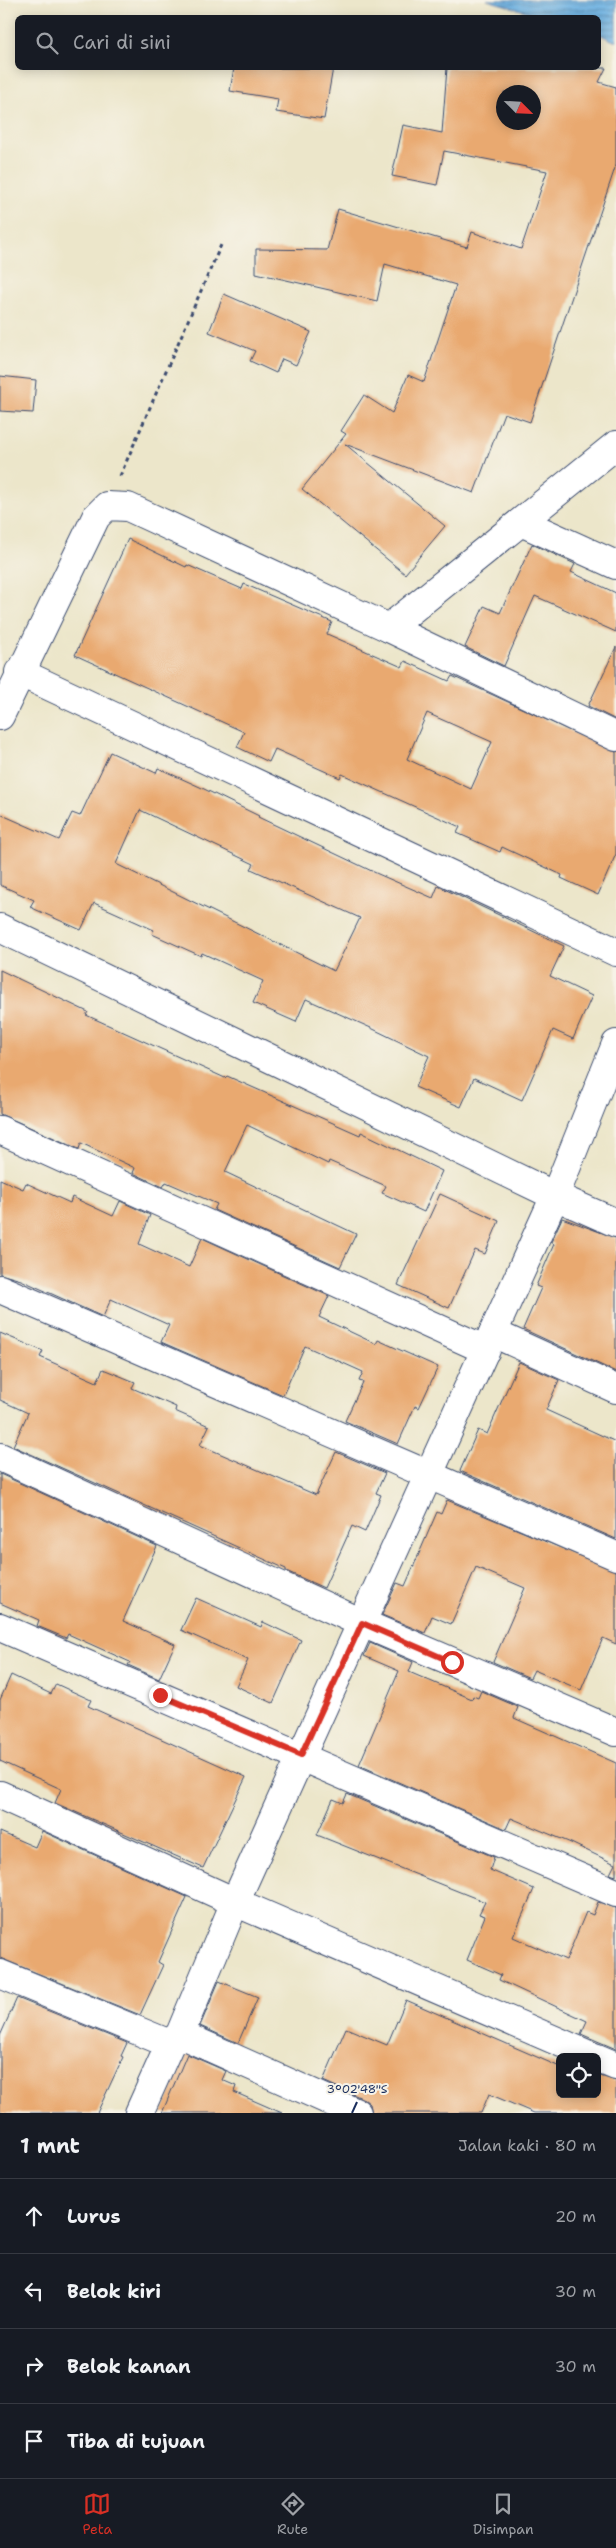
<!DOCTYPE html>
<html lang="id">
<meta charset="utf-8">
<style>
:root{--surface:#171b24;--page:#242831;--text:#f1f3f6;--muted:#9ea1a6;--line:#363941;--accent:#d93025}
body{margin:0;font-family:"Shantell Sans",sans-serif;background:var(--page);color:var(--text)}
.controls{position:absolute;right:15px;bottom:15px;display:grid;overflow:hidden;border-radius:8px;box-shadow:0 2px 12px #0003}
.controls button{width:45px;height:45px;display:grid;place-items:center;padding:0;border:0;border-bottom:1px solid var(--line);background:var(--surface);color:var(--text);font:25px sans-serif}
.compass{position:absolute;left:496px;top:85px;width:45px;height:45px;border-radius:50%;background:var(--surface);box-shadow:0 2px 12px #0003;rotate:114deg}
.stop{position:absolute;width:15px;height:15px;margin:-11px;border:4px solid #d93025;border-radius:50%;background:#fff}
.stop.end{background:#d93025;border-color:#fff;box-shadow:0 1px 5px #0008}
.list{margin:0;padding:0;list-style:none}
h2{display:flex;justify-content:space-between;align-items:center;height:65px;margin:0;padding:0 20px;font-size:21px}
h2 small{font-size:16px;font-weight:400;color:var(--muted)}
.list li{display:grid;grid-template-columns:32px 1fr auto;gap:15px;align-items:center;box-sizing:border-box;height:75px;padding:0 20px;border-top:1px solid var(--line)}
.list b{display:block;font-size:19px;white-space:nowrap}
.list em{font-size:16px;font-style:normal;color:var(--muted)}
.icon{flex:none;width:28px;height:28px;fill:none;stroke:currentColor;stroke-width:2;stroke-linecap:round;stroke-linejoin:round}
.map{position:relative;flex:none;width:616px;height:2113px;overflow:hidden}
.search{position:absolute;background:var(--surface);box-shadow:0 2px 12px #0003;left:15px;right:15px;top:15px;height:55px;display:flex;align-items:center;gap:12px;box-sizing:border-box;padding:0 18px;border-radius:8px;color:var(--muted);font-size:19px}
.sheet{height:365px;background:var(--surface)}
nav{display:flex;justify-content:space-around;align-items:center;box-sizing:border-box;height:70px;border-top:1px solid var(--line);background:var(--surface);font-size:14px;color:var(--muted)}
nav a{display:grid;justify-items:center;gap:2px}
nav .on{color:var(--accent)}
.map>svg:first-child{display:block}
.water{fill:url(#water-rules);stroke:#4470a0}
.building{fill:#e9a96f;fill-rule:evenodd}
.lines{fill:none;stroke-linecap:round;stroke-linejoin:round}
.street-casing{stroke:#3a4a6e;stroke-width:30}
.path{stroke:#3a4a6e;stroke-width:3;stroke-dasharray:4 4;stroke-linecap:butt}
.street{stroke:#fff;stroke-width:28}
.route{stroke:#d93025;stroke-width:6}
.ticks{fill:none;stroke:#1b2f5e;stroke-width:2}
.ticks-label{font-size:12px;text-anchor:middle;fill:#1b2f5e;stroke:#f7f3e8;stroke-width:4;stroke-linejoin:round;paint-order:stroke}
</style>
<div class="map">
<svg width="616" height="2113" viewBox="0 0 616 2113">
<defs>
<pattern id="water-rules" width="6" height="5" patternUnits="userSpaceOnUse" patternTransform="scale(1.25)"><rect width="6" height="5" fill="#6cb1e2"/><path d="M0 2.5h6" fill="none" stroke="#5890ba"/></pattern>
</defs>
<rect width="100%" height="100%" fill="#f7f3e8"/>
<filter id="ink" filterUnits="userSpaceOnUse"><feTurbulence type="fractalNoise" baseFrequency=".02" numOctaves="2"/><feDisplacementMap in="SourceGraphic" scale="10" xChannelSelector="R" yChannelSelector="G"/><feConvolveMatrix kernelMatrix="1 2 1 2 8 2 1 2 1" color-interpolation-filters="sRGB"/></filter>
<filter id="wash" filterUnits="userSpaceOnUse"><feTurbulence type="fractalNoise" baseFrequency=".0096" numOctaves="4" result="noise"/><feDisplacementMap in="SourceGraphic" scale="20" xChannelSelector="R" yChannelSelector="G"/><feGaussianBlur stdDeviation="1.12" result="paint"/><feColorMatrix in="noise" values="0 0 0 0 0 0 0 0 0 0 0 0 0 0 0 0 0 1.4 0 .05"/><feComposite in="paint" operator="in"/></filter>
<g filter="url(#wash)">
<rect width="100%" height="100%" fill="#ece6ca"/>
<path class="water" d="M487,0H616V42L599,34L598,18L545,17Z"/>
<g id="blocks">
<g class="building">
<path d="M234,68H333L324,119L276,112L278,99L230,91Z"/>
<path d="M447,68H606L599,82L616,87V165L530,422L504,413L474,493L345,444L445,526L405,574L302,489L346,434L341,431L364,395L392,413L408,375L424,382L456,285L385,264L377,301L256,273V249L327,250L338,209L467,247L472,232L521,249L547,171L444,151L437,185L392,176L403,125L442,133ZM504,92H534V122H504Z"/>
<path d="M224,294L311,332L296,365L282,359L276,373L250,361L255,351L209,332Z"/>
<path d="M0,376L36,380L33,413L0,411Z"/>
<path d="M128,539L186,567L187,565L242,589L244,584L332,622L327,634L402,667L405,661L449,681L452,676L616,752V854L598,895L561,878L562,875L502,847L500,852L457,833L460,827L342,774L340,778L275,749L269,762L237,747L244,732L75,655ZM427,713L492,742L471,789L407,759Z"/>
<path d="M532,544L575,564L571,572L616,593V632L535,596L504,666L465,647L484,606L500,613Z"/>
<path d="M616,647V720L588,706Z"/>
<path d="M110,752L156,773L158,768L200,787L259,816L258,817L378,874L433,898L438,886L564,946L550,976L592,996L573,1039L553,1030L522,1100L474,1078L461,1107L415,1087L429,1056L371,1028L306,999L296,1022L253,1003L263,981L202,953L201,956L152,934L154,930L94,903L81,930L30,907L34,900L0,885V814L59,840L72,813L80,816ZM140,810L254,864L251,869L360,918L334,971L116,864Z"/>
<path d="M0,970L88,1012L86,1015L225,1078L227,1076L360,1135L361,1132L442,1171L424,1212L382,1193L386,1186L329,1161L328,1164L247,1125L225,1172L356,1234L340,1267L214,1210L217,1204L166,1182L163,1187L133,1173L135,1168L81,1143L79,1149L0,1114Z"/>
<path d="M0,1179L23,1189L26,1183L70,1203L72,1197L113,1216L120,1201L150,1215L139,1244L189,1267L202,1238L329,1296L319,1317L376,1344L378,1340L438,1367L419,1408L415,1406L398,1444L345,1421L363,1382L359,1381L363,1372L305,1346L283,1395L161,1342L169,1325L111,1299L103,1317L21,1280L0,1274Z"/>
<path d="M440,1194L499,1221L485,1254L475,1250L449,1308L398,1285Z"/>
<path d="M562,1218L616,1238V1372L523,1329L541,1288L536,1286L554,1244L551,1242Z"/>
<path d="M0,1333L43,1351L40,1357L97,1382L103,1369L135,1382L132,1388L176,1407L175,1411L209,1426L200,1445L316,1495L336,1452L385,1473L376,1493L381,1495L365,1532L352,1526L324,1588L286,1571V1569L13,1446L28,1413L0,1400Z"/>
<path d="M519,1362L559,1380L546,1410L616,1442V1539L460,1471L478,1430L487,1434Z"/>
<path d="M0,1474L157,1546L123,1621L175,1644L159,1679L128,1665L130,1662L68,1634L66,1638L37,1626L39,1620L0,1603Z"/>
<path d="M447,1500L616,1571V1644L603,1638L581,1690L534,1670L530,1678L493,1662L525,1588L476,1567L451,1624L432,1616L425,1633L382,1615L397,1583L405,1586L437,1512L441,1514Z"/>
<path d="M196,1598L261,1627L263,1622L301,1640L273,1703L236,1686L248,1660L181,1630Z"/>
<path d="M370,1643L413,1662L409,1672L472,1699L473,1696L478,1698L481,1691L518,1707L514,1718L616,1763V1876L610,1874L615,1864L571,1843L511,1818L506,1829L359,1765L399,1671L364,1656Z"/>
<path d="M11,1675L51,1694L56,1684L91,1700L88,1706L246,1777L203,1868L55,1803L61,1789L0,1761V1700Z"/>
<path d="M347,1794L494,1857L490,1870L534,1889L513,1937L566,1960L586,1912L593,1915L598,1902L616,1908V2049L581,2034L587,2021L499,1980L501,1975L467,1960L485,1916L479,1914L485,1902L317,1835L333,1799L343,1803Z"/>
<path d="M42,1831L187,1897L158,1962L163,1965L140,2015L0,1958V1832L35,1847Z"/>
<path d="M219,1981L258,1997L238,2043L200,2026Z"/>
<path d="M17,1998L127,2043L121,2056L123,2057L97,2113H0V2036Z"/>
<path d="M406,2000L560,2067V2094H597V2075L616,2081V2113H534L489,2094L481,2113H372L370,2104L364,2099L323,2081L346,2028L387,2045Z"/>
<path d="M187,2054L226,2071L222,2080L236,2086L234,2092L282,2113H162Z"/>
</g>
</g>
</g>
<g filter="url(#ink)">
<use href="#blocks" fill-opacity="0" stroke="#3a4a6e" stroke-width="1"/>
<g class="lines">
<defs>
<g id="street">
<path d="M521,522L616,565"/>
<path d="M389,628L616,737"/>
<path d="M19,672L616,952"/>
<path d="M0,716L96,517L107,506L128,507L389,628L616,445"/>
<path d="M0,928L555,1196L235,1902L180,2034L170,2044L139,2113"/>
<path d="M616,1044L555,1196L616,1223"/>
<path d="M0,1130L486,1350"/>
<path d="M0,1289L616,1556"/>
<path d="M493,1333L616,1389"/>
<path d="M0,1457L362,1623L616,1732"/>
<path d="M0,1627L616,1893"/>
<path d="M0,1795L235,1902L594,2057"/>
<path d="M0,1974L170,2044"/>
<path d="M180,2034L357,2113"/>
<path d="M597,2058L616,2066"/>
</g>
</defs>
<use href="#street" class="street-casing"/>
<path class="path" d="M120,476L221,245"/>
<use href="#street" class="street"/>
</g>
</g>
<g class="lines" filter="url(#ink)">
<path class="route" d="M160,1695L301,1755L362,1623L452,1662"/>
</g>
<path class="ticks" d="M352,2113L357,2102"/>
<g class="ticks-label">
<text x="357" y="2093">3°02'48"S</text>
</g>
</svg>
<div class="controls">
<button><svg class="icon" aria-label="locate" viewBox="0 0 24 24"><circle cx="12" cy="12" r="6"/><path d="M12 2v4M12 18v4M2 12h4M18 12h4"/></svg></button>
</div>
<svg class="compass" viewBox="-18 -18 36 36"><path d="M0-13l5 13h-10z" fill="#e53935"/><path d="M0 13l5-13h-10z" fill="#9ea1a6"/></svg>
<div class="stop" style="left:452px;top:1662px"></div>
<div class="stop end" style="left:160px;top:1695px"></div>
<div class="search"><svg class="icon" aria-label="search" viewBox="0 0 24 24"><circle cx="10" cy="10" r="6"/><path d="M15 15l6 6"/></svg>Cari di sini</div>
</div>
<section class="sheet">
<h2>1 mnt<small>Jalan kaki · 80 m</small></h2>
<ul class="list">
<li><svg class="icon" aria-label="ahead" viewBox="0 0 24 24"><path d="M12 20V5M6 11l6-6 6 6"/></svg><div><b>Lurus</b></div><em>20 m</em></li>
<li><svg class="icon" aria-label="left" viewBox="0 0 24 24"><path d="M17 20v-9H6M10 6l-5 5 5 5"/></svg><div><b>Belok kiri</b></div><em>30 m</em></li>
<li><svg class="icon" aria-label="right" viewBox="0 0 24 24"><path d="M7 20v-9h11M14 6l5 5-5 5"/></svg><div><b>Belok kanan</b></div><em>30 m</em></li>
<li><svg class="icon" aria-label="arrive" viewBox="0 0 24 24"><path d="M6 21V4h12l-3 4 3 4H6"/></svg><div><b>Tiba di tujuan</b></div></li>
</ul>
</section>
<nav>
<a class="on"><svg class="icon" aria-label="map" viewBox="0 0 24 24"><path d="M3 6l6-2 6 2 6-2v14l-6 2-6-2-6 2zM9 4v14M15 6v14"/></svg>Peta</a>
<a><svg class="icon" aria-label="directions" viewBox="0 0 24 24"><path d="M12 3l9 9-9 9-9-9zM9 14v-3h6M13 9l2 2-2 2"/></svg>Rute</a>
<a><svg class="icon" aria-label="saved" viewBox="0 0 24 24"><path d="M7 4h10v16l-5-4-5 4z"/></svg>Disimpan</a>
</nav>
